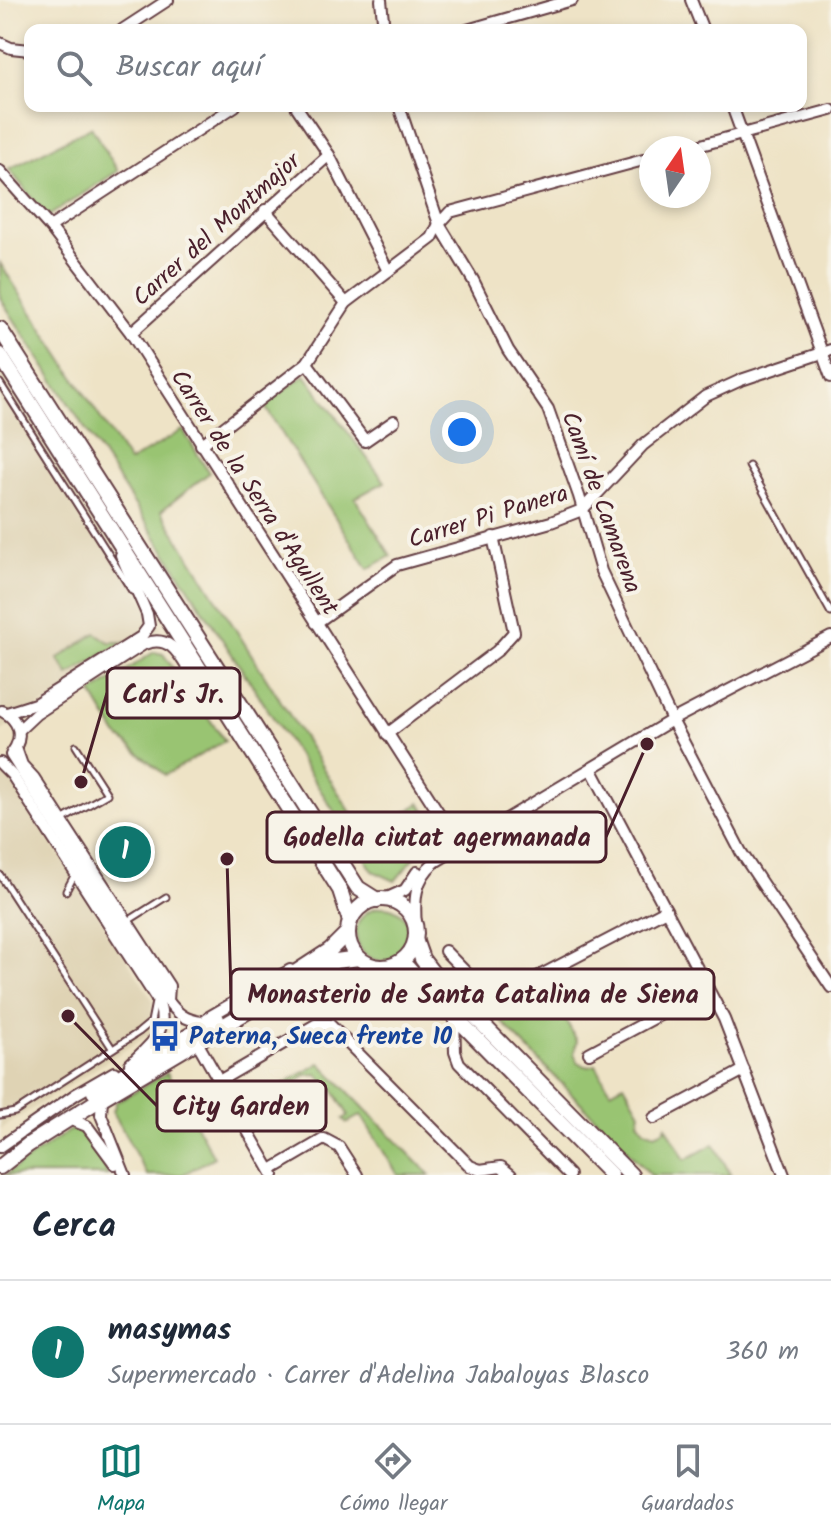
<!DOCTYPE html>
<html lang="es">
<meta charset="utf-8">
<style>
:root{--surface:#fff;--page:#f2f2f3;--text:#1f2937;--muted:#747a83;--line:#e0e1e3;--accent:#0f766e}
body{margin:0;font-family:Kalam,sans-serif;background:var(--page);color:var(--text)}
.compass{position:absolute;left:639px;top:136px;width:72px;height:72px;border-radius:50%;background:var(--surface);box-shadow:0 4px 12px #0003;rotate:13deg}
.you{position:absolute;left:462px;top:432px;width:28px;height:28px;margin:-20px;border:6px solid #fff;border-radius:50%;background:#1a73e8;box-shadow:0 0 0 12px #1a73e833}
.badge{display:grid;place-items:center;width:52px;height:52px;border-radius:50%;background:var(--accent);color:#fff;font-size:26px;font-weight:700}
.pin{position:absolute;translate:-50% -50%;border:4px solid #fff;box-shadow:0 2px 8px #0006}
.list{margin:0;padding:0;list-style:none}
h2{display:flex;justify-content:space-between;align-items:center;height:104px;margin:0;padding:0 32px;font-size:34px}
h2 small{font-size:26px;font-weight:400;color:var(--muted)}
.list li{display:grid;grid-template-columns:52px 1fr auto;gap:24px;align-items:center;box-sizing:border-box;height:144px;padding:0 32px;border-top:2px solid var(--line)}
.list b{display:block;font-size:30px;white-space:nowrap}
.list p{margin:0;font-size:26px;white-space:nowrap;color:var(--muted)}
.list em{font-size:26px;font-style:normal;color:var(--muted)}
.icon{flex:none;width:44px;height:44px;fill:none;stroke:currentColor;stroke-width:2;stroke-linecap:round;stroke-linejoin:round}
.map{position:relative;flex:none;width:831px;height:1175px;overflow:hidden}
.search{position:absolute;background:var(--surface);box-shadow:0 4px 12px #0003;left:24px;right:24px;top:24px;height:88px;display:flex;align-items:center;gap:20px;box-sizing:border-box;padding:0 28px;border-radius:16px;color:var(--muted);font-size:30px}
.sheet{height:248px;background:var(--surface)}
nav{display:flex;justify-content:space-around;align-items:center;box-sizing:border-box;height:112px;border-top:2px solid var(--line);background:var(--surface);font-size:22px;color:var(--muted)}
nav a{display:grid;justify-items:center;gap:4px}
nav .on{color:var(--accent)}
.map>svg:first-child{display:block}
.built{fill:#dfd3b4}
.green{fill:#99c472;stroke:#72724e;stroke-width:2}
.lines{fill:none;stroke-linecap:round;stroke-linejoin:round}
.lane-casing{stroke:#633c42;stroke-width:9}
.street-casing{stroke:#633c42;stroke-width:14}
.secondary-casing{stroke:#633c42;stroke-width:18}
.lane{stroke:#fff;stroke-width:5}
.street{stroke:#fff;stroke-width:10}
.secondary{stroke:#fff;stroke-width:14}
.labels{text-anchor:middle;stroke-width:8;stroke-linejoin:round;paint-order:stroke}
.street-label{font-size:24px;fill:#4a1f2b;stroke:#f7f3e8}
.transit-label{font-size:24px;font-weight:bold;fill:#164399;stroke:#f7f3e8;text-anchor:start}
.leader{fill:none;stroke:#4a1f2b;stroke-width:3}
.callout-dot{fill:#4a1f2b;stroke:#f7f3e8;stroke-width:3}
.callout{fill:#f7f3e8;stroke:#4a1f2b;stroke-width:3}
.callout-label{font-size:26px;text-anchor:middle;font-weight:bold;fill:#4a1f2b}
</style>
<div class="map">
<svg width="831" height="1175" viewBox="0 0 831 1175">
<rect width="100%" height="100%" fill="#f7f3e8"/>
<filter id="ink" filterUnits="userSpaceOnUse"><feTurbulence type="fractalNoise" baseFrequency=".0125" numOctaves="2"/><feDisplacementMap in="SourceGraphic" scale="16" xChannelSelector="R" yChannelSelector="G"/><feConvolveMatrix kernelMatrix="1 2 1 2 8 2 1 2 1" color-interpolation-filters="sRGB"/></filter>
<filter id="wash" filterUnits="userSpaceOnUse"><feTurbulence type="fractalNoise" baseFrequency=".006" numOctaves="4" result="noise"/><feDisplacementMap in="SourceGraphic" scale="32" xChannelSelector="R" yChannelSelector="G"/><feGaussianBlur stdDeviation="1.8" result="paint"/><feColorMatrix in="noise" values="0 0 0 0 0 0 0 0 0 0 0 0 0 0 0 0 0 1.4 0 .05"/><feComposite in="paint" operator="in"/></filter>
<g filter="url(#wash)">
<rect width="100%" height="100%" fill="#eee3c6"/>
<g class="built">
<path d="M0,365L161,629L0,732Z"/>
<path d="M0,773L9,776L152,999L153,1032L0,1129Z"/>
</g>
<g class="green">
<path d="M91,127L118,171L47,217L9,169Z"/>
<path d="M0,263L129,462L183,430L209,473L161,511L367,838L420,803L443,839L415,857L395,881L373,871L0,298Z"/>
<path d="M305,375L385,482L355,498L391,556L368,569L264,405Z"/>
<path d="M96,633L109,642H124L69,675L58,659Z"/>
<path d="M154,652L163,654L225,741L165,775L117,735L92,693Z"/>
<circle cx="383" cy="934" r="27"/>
<path d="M448,963L493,1006L505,1004L537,987L554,1019L563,1015L577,1041L574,1053L578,1063L588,1067L596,1065L610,1091L624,1084L640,1112L638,1121L644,1130L655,1134L664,1130L666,1126L685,1160L714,1144L731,1175H651L446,965Z"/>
<path d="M320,1063L430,1175H398L361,1115L347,1123L343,1119L348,1116L347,1113L331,1086L321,1092L318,1087L324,1081L317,1074L306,1075L273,1097L270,1092Z"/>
<path d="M167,1073L214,1157L182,1175H147L113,1112L116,1102Z"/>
<path d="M70,1130C92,1131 99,1157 108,1175H5Z"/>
</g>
</g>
<g filter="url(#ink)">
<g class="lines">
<defs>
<g id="lane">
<path d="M0,383L132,591"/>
<path d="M749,466L831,613"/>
<path d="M62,820L107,794L76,746"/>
<path d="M0,875L112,1048"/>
<path d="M66,891L75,874"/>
<path d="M128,921L166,897"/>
<path d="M0,1115L15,1112L139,1032L151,1022L155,1002"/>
</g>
<g id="street">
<path d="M381,0L384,30"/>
<path d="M691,0L703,30"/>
<path d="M122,30L168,0"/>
<path d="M467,30L572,0"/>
<path d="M0,43L11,48L30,50"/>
<path d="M296,106L329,155L388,271"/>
<path d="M399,106L439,224L473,280L508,350L548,409L579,496L601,571L672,720L741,852L831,987"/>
<path d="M732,106L831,377"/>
<path d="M690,148L831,110"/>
<path d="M0,171L50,227L131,333L460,846"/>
<path d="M265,210L346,303"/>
<path d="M50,227L235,106"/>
<path d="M131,333L329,155"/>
<path d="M307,363L365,441L394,421"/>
<path d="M201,445L307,363L346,303L432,238L439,224L450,212L651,158"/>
<path d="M316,623L397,565L551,522L582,510L643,445L706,396L741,380L831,350"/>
<path d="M2,711C20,720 24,737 12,753"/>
<path d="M7,713L35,704L141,637L149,626L147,614L121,555"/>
<path d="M19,730L36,714L144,644C175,632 182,663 197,683C203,690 210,696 216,703"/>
<path d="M387,734L497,651L514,632L493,537"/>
<path d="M16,748L22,765L34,778L169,986L168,1001"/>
<path d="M11,755L168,1001C178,1014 185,1020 202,1022"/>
<path d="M0,763L12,775L158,1001C170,1032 151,1044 130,1064"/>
<path d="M592,770L724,1019L784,1175"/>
<path d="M385,899L405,890L417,872"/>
<path d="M416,926C414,901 414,879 435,862L672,720L831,637"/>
<path d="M445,951L489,996L497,998L666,910"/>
<path d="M454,1015L455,1052L459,1063L569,1175"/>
<path d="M207,1018L290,970"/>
<path d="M197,1042L273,1175"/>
<path d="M589,1053L708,989"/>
<path d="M219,1081L315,1025H330L470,1166L480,1170L501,1167L511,1175"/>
<path d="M102,1098L101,1115L125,1175"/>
<path d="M654,1118L744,1070"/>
<path d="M69,1119L87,1126L115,1164"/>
<path d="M0,1147L76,1094L114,1072"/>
<path d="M271,1170L324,1139L339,1147L357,1175"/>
</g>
<g id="secondary">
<path d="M0,329L358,888L377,900"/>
<path d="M0,355L340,890L350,921"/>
<circle cx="382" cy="933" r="34"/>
<path d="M416,942L422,959L435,976L631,1175"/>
<path d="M397,965L408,968L415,976L611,1175"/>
<path d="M287,978L330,950L348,932"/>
<path d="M94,1092L217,1019"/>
<path d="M0,1167L28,1145L102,1098L297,982L336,961L359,958"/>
</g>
</defs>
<use href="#lane" class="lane-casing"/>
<use href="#street" class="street-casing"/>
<use href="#secondary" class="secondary-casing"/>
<use href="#lane" class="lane"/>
<use href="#street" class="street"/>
<use href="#secondary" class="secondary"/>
</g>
</g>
<defs>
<symbol id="bus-bare" viewBox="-9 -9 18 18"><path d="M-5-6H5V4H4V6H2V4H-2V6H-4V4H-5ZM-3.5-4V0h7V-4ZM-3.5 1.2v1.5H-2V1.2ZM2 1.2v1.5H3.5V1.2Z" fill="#1a4fb4" stroke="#f7f3e8" stroke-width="2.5" paint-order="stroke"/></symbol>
</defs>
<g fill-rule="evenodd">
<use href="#bus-bare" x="143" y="1014" width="44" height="44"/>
</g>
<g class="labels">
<g class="street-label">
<text transform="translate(216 229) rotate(-42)" y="8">Carrer del Montmajor</text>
<text transform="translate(255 492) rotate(57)" y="8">Carrer de la Serra d'Agullent</text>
<text transform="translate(602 502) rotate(70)" y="8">Camí de Camarena</text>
<text transform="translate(488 516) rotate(-17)" y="8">Carrer Pi Panera</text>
</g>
<g class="transit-label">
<text x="189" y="1044">Paterna, Sueca frente 10</text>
</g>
</g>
<path class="leader" d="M81 782L107 693M647 744L606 837M227 859L231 994M68 1016L157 1106"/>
<g class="callout-dot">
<circle cx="81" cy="782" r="8"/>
<circle cx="647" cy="744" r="8"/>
<circle cx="227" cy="859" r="8"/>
<circle cx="68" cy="1016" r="8"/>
</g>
<g class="callout">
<rect x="107" y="668" width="133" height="50" rx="8"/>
<rect x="267" y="812" width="339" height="50" rx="8"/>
<rect x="231" y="969" width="483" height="50" rx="8"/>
<rect x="157" y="1081" width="169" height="50" rx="8"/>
</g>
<g class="callout-label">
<text x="173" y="703">Carl's Jr.</text>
<text x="437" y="846">Godella ciutat agermanada</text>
<text x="473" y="1003">Monasterio de Santa Catalina de Siena</text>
<text x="241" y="1115">City Garden</text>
</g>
</svg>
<svg class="compass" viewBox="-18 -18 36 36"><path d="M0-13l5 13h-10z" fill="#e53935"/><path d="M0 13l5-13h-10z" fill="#747a83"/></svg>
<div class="you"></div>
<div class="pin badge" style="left:125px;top:852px">1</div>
<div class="search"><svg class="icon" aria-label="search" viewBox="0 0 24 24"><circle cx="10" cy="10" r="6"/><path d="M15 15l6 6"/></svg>Buscar aquí</div>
</div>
<section class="sheet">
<h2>Cerca<small></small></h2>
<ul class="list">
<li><span class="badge">1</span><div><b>masymas</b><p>Supermercado · Carrer d'Adelina Jabaloyas Blasco</p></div><em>360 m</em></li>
</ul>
</section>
<nav>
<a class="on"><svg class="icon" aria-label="map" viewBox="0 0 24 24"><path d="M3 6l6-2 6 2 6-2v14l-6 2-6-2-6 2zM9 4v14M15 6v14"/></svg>Mapa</a>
<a><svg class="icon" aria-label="directions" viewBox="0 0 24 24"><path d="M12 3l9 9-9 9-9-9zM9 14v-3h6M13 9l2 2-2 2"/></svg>Cómo llegar</a>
<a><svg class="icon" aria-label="saved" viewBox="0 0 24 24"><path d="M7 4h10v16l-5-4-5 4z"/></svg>Guardados</a>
</nav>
